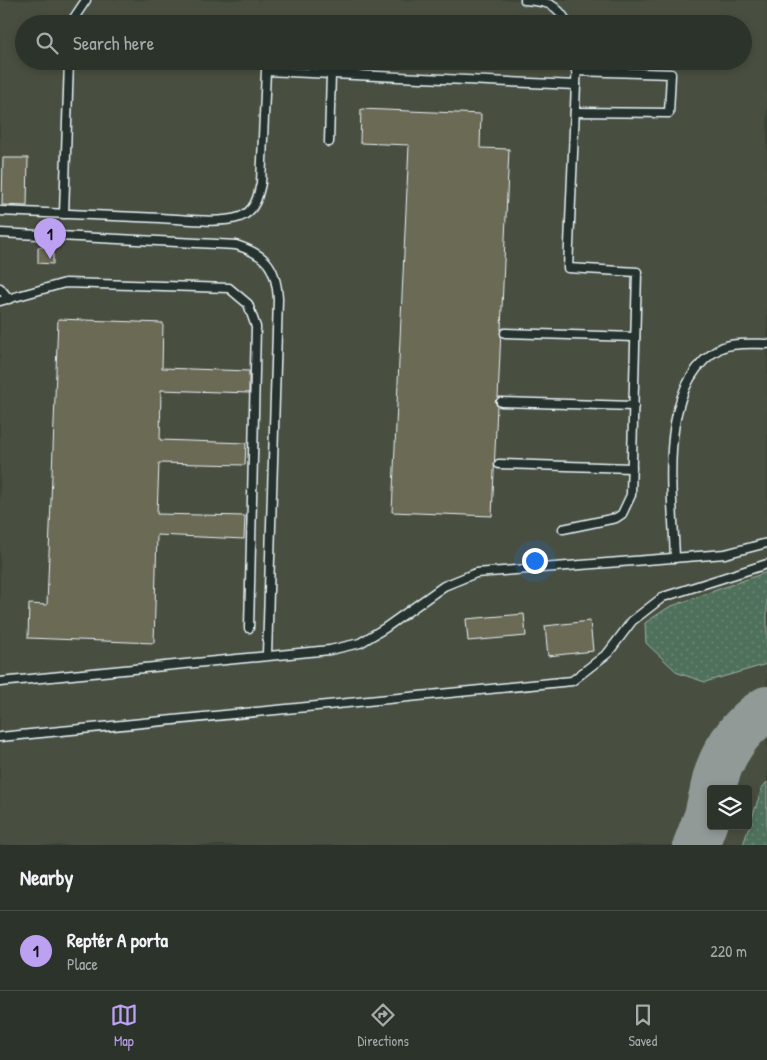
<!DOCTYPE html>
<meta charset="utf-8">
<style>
:root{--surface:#2c332b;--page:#343b33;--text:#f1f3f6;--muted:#a6aaa9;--line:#484e47;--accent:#bca0f2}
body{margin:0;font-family:"Patrick Hand",sans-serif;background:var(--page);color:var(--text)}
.controls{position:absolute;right:15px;bottom:15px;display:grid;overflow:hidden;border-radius:5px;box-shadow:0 2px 8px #0003}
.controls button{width:45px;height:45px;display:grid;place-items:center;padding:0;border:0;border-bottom:1px solid var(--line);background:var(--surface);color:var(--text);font:25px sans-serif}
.you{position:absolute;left:534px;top:560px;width:18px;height:18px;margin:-12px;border:4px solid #fff;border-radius:50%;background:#1a73e8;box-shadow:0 0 0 8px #1a73e833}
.badge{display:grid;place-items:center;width:32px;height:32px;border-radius:50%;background:var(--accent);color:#111;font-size:16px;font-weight:700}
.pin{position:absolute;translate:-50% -41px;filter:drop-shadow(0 1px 2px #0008)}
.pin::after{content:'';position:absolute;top:26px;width:18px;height:15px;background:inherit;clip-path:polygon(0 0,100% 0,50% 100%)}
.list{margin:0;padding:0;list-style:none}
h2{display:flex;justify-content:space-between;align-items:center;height:65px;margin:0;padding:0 20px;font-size:21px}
h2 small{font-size:16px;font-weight:400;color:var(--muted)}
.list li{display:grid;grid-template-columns:32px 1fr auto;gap:15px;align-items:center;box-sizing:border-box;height:80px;padding:0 20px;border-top:1px solid var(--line)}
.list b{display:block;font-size:19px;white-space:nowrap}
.list p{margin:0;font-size:16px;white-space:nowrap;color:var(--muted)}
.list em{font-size:16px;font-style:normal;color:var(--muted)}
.icon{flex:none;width:28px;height:28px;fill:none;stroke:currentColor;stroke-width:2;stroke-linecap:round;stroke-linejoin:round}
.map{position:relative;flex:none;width:767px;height:845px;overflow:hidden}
.search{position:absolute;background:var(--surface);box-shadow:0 2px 8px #0003;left:15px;right:15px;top:15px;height:55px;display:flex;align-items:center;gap:12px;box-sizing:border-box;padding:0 18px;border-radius:28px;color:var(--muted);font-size:19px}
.sheet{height:145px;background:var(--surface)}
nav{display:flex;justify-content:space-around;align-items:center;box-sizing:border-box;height:70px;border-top:1px solid var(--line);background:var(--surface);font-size:14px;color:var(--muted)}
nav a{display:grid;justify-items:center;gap:2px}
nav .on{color:var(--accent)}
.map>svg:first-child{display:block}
.built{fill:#494f41;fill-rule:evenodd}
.grass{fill:url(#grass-dots);stroke:#9cb1aa}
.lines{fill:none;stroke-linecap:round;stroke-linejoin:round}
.taxiway{stroke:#929a98;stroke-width:46}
.building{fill:#6b6a55;stroke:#e8f1f8}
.service-casing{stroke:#e8f1f8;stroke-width:11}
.service{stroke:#26332d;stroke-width:8}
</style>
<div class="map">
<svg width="767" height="845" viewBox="0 0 767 845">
<defs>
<pattern id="grass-dots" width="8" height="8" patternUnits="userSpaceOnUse" patternTransform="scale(1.25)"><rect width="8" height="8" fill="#50715b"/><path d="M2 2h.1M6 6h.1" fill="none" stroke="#698673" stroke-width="1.8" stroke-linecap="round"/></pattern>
</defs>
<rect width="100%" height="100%" fill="#3b4439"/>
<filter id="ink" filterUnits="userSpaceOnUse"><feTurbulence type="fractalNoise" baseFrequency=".02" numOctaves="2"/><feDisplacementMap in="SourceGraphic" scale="10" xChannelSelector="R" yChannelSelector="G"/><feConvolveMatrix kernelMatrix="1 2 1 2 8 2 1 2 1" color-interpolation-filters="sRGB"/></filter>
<g filter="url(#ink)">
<path class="built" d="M0,0H767V845H0ZM24,24H743V61H24ZM711,789H748V826H711Z"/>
<g class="grass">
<path d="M767,572V664L705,682L678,673L646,643L645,623L669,607Z"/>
<path d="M767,782V845H743L762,788Z"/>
</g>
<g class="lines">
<g class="taxiway">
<path d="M713,789C719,757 739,726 767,709"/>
<path d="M696,845L707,816L711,798"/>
</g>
</g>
<g class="building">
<path d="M361,109L481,114L480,148L509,149L498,398L495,401L497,406L492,516L392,512L409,145L360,143Z"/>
<path d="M3,158H28L27,206L2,205Z"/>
<path d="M38,247H53V264L38,263Z"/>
<path d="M58,319L163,323L162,368L249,371V393L161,390L160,440L246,443L245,465L159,463L157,514L245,516L244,539L157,535L154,643L28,638L29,604L47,605Z"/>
<path d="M524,614L526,636L468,641L466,619Z"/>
<path d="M590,621L593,651L548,656L545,626Z"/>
</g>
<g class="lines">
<defs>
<g id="service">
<path d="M525,0C547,2 556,2 568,24"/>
<path d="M70,24L86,0"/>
<path d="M575,112L669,113L671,74L576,71"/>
<path d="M329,142L331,74"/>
<path d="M0,211C53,213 107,216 160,218C183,219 219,224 240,217C255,211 258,197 261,183L266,71L576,85"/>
<path d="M64,214L69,61"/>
<path d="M0,233L236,245C267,255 276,267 278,299L267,655"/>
<path d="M0,288L9,299"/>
<path d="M0,301L65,283L229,288L248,304L256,327L249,628"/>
<path d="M505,333L635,337"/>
<path d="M501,402L634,406"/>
<path d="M499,464L632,468"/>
<path d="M563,529L616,518L622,514L631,495L637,272L568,268L577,61"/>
<path d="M675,558C673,496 655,383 721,348C733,342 754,344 767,344"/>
<path d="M0,682L330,650L360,643L385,628L444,586L476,573L725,554L767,543"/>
<path d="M0,737L572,681L608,653L632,621L663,597L767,564"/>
</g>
</defs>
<use href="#service" class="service-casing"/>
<use href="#service" class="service"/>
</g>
</g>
</svg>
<div class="controls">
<button><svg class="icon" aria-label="layers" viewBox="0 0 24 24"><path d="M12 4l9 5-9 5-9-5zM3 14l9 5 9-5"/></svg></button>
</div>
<div class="you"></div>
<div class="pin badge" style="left:50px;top:259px">1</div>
<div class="search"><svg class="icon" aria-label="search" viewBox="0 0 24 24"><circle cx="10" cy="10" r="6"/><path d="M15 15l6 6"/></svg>Search here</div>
</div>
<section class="sheet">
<h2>Nearby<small></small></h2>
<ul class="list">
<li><span class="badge">1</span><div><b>Reptér A porta</b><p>Place</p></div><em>220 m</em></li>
</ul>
</section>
<nav>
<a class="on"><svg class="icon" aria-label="map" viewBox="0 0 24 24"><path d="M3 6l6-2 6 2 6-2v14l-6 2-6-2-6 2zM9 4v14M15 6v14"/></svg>Map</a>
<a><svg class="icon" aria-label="directions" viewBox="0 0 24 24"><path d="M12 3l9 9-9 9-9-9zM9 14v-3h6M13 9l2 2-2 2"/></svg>Directions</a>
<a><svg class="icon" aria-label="saved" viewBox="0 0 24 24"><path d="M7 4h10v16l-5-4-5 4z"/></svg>Saved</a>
</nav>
